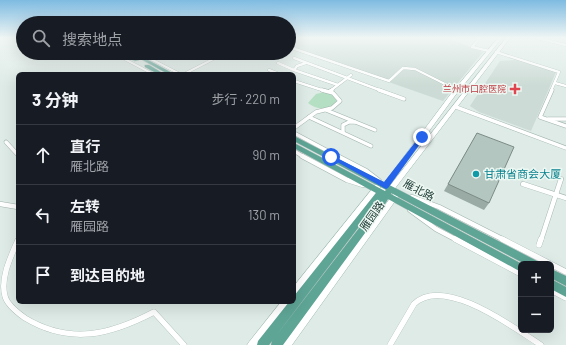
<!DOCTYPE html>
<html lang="zh">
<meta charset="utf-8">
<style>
:root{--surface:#171b24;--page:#20242c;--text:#f1f3f6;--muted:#9ea1a6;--line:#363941}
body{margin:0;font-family:Barlow,"Noto Sans SC",sans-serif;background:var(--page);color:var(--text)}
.controls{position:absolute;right:12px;bottom:12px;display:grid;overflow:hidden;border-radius:6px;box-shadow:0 4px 16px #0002}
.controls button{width:36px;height:36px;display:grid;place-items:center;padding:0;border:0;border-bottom:1px solid var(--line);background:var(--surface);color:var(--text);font:20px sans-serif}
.stop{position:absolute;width:12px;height:12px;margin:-9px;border:3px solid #2563eb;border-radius:50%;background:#fff}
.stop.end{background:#2563eb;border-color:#fff;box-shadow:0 1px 4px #0008}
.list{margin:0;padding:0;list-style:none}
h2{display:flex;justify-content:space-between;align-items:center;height:52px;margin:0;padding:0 16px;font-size:17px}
h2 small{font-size:13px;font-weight:400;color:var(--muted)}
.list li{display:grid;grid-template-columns:26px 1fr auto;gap:12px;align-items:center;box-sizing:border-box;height:60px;padding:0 16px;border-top:1px solid var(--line)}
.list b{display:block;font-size:15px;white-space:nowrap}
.list p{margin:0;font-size:13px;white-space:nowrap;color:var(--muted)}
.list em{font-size:13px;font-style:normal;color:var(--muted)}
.icon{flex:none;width:22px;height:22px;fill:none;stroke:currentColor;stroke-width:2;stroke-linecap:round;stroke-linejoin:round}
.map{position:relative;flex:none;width:566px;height:345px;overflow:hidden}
.search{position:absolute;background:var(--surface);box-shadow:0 4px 16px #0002;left:16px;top:16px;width:280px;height:44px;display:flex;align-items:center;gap:10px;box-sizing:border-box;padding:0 14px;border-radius:22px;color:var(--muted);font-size:15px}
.panel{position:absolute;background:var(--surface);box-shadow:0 4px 16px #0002;left:16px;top:72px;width:280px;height:232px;border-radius:6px}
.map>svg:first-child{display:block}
.built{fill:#ccdbd5}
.green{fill:#b4dfc2}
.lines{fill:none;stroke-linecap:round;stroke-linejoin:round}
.street-far3-casing{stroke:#a1b3ad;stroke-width:3}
.street-far2-casing{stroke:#a1b3ad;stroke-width:4.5}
.street-far1-casing{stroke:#a1b3ad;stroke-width:5.5}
.street-casing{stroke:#a1b3ad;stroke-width:6}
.secondary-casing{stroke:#9cb8af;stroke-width:1}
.primary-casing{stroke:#c0c8c6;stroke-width:1}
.street-far3{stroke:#fff;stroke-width:2.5}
.street-far2{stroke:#fff;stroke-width:3.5}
.street-far1{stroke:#fff;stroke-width:4.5}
.street{stroke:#fff;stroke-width:5.5}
.secondary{fill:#fff;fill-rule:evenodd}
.primary{fill:#5ea596;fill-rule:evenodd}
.wall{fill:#9aaaa4}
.building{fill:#b3c6bf;stroke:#7d8b86}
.route{fill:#2563eb}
.health-dot{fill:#e0444e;stroke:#eef8f3;stroke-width:1.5}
.culture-dot{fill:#0f9aa8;stroke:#eef8f3;stroke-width:1.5}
.labels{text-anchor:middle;stroke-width:3;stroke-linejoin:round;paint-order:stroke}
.far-health-label{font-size:9px;fill:#be3a42;stroke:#eef8f3;text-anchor:end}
.culture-label{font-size:11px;fill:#0d838f;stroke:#eef8f3;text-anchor:start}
.street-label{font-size:11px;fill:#1e3c35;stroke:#eef8f3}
</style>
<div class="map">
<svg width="566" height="345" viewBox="0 0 566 345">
<rect width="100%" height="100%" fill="#deebe6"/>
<g class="built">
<path d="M289,38H448L483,52L443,101L289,47Z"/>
<path d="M515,60L556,72L531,131L479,112L470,106L500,61Z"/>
</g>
<path class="green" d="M325,92L332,95L337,99L336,103C327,110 317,110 308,103L316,94Z"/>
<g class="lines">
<defs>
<g id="street-far3">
<path d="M480,38L472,47L489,51"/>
<path d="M537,38L566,45"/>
<path d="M289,47L389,81L403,68L415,69L457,90"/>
<path d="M496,52L559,72L551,91"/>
<path d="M113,53L153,74"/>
<path d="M139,53L180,74"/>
<path d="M294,58L382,91"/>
<path d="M278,63L294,70"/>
<path d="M306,63L297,66L294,70L338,85"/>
<path d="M269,70L279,74"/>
<path d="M184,74L225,53"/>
<path d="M294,81L325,91"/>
<path d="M555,83L566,86"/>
<path d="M330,91L351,75"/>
</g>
<g id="street-far2">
<path d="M379,90L404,99"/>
<path d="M552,90L540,117L566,126"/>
<path d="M330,91L332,90"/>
<path d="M456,107L566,148"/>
<path d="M326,110L375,130"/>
<path d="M309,117L371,146"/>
<path d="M548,119H566"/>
<path d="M294,128L316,112L332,108L340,101L333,93L322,90"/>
<path d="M343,132V125L349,122H355"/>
<path d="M294,133L339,157"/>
<path d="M6,142L18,155"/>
<path d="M294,151L304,157"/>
</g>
<g id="street-far1">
<path d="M302,156L347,180L363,185"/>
<path d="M337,156L366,171L379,181"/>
<path d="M523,184L566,198"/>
<path d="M412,197L439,207L504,240"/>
<path d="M0,204L18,207"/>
<path d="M410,210L436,229L457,240"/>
<path d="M541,240L561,179"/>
</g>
<g id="street">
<path d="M455,239L521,274"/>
<path d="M502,239L566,272"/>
<path d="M18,240C11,256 0,278 5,296C7,305 18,313 25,318C70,345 110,335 154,312L184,345"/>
<path d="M539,245L541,239"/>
<path d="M551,290L566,298"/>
<path d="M390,345L414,304C444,275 514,328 541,345"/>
</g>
<g id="secondary">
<path d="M498,38H502L457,93L383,194H379L378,192L379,190L453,91Z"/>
<path d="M506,38H510L393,191H389L388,189L389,187Z"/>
<path d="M377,183H381L382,185L297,295L294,296V286Z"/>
<path d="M396,192L398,193L399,195L398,197L292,345H281L283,342L394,193Z"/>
<path d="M281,302H290L289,305L258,345H247L249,342Z"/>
</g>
<g id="primary">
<path d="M121,53H126L139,60L135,61Z"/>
<path d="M130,53H135L174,74H168Z"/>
<path d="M145,65H149L164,74H158L145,67Z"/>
<path d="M294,136L537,261L538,264H525L391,193V194L522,264H521V272L388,199L379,214L283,345H271L272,341L373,210L380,199L269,345H257L258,341L289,302H294V296L376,193L294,148V143L385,191L386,190L294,141Z"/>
<path d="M551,269L566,276V286L551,278Z"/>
<path d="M551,279L566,287V297L551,289Z"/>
</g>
</defs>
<use href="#street-far3" class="street-far3-casing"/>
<use href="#street-far2" class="street-far2-casing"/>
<use href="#street-far1" class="street-far1-casing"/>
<use href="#street" class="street-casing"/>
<use href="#secondary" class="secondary-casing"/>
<use href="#primary" class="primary-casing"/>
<use href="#street-far3" class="street-far3"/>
<use href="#street-far2" class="street-far2"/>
<use href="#street-far1" class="street-far1"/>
<use href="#street" class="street"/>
<use href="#secondary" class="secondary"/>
<use href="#primary" class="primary"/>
</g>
<path class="wall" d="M477,133L489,203L484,210L444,191Z"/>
<path class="building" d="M477,133L514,147L489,203L448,184Z"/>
<linearGradient id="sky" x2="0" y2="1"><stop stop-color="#7ebbe1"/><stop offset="0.44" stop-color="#f0f6f4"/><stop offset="1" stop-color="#f0f6f4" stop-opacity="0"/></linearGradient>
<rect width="566" height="86" fill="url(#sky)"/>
<path class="route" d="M420,136L425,137L388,188L386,189L328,157L333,156L384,182Z"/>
<path class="health-dot" d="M513 83h4v4h4v4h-4v4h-4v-4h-4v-4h4z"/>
<circle class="culture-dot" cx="476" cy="174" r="4"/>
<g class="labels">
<g class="far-health-label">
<text x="506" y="92">兰州市口腔医院</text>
</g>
<g class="culture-label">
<text x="484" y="178">甘肃省商会大厦</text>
</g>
<g class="street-label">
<text transform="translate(419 190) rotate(28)" y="4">雁北路</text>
<text transform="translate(372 216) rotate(-55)" y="4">雁园路</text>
</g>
</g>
</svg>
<div class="controls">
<button>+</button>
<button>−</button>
</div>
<div class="stop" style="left:331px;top:157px"></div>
<div class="stop end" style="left:422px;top:137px"></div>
<div class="search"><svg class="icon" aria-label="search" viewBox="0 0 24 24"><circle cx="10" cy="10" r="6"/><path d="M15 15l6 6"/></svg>搜索地点</div>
<section class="panel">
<h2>3 分钟<small>步行 · 220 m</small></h2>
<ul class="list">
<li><svg class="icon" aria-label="ahead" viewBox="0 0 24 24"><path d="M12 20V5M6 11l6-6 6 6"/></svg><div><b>直行</b><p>雁北路</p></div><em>90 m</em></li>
<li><svg class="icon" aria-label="left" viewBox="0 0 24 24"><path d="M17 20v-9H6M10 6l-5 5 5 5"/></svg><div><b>左转</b><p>雁园路</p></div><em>130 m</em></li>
<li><svg class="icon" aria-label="arrive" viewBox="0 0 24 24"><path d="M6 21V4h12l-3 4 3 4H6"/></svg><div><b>到达目的地</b></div></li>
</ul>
</section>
</div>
